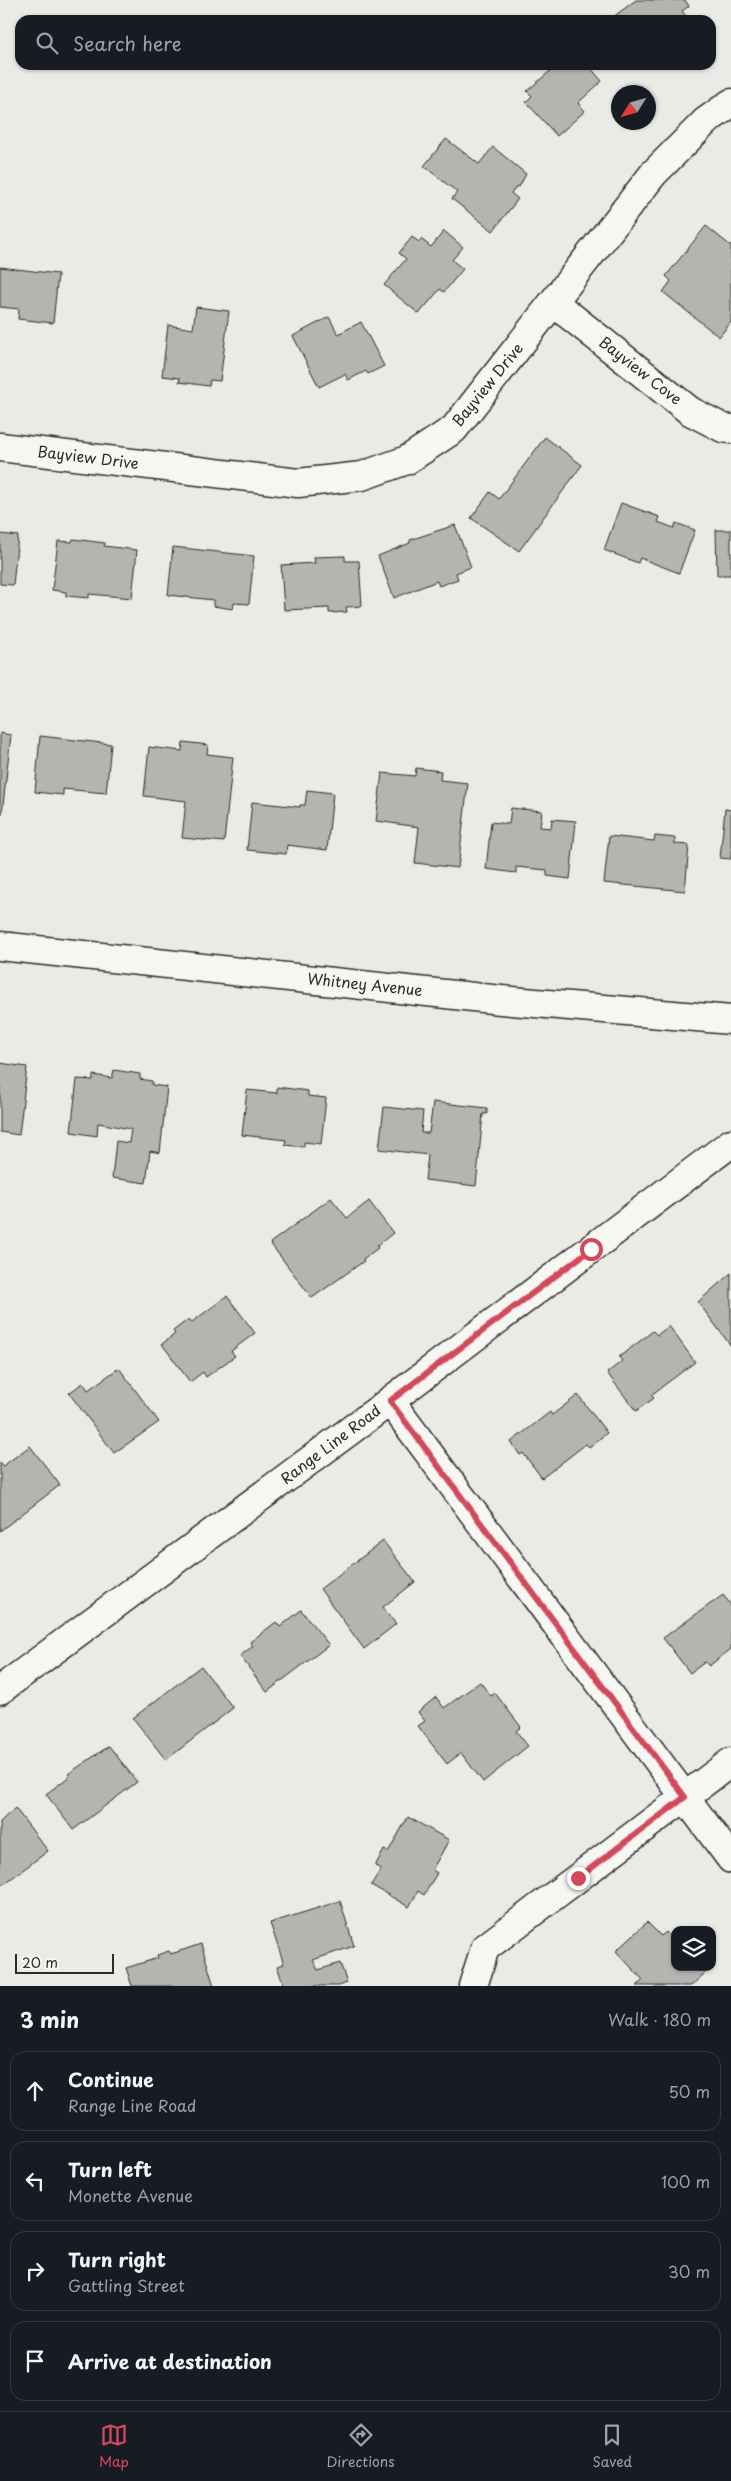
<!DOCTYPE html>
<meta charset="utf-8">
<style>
:root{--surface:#171b24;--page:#242831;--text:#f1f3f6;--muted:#9ea1a6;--line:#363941;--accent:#d1495b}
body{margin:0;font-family:"Playpen Sans",sans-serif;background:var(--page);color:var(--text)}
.controls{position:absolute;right:15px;bottom:15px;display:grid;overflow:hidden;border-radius:10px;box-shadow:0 1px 4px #0004}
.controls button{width:45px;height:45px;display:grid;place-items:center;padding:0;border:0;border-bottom:1px solid var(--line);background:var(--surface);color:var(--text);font:25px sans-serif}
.compass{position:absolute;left:611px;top:85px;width:45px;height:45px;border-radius:50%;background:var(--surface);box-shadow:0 1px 4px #0004;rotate:233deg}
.scale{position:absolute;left:15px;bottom:12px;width:99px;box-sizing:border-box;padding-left:5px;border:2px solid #2b2b2b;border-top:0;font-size:14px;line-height:18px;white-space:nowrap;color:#2b2b2b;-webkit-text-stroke:4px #f6f6f2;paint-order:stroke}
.stop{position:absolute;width:15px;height:15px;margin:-11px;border:4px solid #d1495b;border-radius:50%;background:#fff}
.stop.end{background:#d1495b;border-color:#fff;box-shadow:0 1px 5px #0008}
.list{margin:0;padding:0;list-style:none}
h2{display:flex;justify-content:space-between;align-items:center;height:65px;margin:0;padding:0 20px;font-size:21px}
h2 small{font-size:16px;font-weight:400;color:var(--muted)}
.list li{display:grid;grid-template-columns:32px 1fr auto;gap:15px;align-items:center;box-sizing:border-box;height:80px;margin:0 10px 10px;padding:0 10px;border:1px solid var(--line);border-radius:15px}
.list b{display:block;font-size:19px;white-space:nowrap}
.list p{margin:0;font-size:16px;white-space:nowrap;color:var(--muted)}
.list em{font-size:16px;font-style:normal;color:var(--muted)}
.icon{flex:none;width:28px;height:28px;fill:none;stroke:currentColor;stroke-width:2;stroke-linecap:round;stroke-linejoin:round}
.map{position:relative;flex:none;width:731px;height:1986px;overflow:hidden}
.search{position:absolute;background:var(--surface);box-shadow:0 1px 4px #0004;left:15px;right:15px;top:15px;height:55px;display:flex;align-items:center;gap:12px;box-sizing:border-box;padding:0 18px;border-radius:15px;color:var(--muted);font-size:19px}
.sheet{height:425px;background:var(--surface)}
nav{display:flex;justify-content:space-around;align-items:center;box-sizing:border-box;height:70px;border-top:1px solid var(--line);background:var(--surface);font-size:14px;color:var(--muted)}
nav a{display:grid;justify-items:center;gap:2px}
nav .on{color:var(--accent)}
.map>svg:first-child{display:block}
.building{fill:#b4b4b1;stroke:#2b2b2b}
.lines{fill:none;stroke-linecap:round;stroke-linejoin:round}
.street-casing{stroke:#2b2b2b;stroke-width:31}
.secondary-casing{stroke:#2b2b2b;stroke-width:31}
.street{stroke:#f6f6f2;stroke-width:28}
.secondary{stroke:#f6f6f2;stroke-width:28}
.route{stroke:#d1495b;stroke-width:6}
.labels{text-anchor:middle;stroke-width:5;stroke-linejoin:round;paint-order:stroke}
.street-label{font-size:15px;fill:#2b2b2b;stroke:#f6f6f2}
</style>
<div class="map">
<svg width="731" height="1986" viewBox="0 0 731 1986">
<rect width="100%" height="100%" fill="#eaeae6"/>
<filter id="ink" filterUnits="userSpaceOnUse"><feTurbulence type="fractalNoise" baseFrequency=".02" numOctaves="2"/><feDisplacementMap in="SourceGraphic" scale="10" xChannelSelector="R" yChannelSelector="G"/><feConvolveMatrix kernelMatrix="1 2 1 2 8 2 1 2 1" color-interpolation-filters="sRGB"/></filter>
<g filter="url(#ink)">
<g class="building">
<path d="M636,0H685L689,6L682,11L688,19L609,20Z"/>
<path d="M557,65L562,69L566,65H588L602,81L578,103L585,111L557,136L526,102L532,96L527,91Z"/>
<path d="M446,139L479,164L493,147L526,174L519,187L517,186L511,193L518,199L493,231L452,199L457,192L424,166Z"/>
<path d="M706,226L731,246V322L719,337L663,292L671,281L666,276Z"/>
<path d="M444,231L463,247L452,260L463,269L444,292L440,289L419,314L384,285L406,259L399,253L412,237L419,242L421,239L431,247Z"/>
<path d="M0,267L58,274L53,323L18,319L19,309L0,307Z"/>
<path d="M196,307L229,311L220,381L210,380L209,386L179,382L180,378L162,376L168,325L193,329Z"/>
<path d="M329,317L338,334L361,322L384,366L368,374L366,371L348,380L345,374L319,387L293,336Z"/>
<path d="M545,437L582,465L519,551L471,518L490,492L499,499Z"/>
<path d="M621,503L660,517L658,522L674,528L676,523L695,530L679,573L640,558L638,563L604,550Z"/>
<path d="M455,525L471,567L456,573L458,579L439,586L437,581L394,598L378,556L410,543V540Z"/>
<path d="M716,530H731V575H717Z"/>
<path d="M0,534L18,536L13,585L0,584Z"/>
<path d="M73,539L105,543L104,546L137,550L132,598L89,594V598L66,596V592L52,590L58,541L72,542Z"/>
<path d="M173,547L254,556L249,604L234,603L233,609L213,606V600L168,595Z"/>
<path d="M345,556V561H359L362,606L346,607L347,612L329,613V608L284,610L281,565L315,563L314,557Z"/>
<path d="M0,733L11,735L2,814H0Z"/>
<path d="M40,736L111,744L106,793L63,789V795L35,792Z"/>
<path d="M183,742L208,745L207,754L233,757L224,842L182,838L186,801L144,796L149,747L182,751Z"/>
<path d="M416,768L441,771L440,780L468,783L458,868L415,863L419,827L376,821L382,773L415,776Z"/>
<path d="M307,790L333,793L327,850L287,845L286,854L247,850L252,802L300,807V805H305Z"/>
<path d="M511,808L542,811L540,827L551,828L552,819L576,821L570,879L547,876V870L516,867V873L486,869L491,822L509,824Z"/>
<path d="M725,809L731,810V859L720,858Z"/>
<path d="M609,836L654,841L655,836L675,838V844L689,845L685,891L604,883Z"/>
<path d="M0,1063L27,1067L19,1135L0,1132Z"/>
<path d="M114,1070L140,1074V1079L152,1081V1085L167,1087L160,1153L150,1151L146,1183L112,1178L116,1141L129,1143L131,1129L98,1123L97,1136L71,1132L77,1079L93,1080V1075L112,1078Z"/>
<path d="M277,1087L308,1091V1096L326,1098L321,1144L304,1142V1147L285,1145L286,1140L242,1135L247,1090L277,1093Z"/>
<path d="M433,1102L487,1108V1114H483L476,1186L425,1180L428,1155L379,1149L384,1107L423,1111L421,1133H429Z"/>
<path d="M331,1198L347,1218L369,1201L393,1233L377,1246L378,1248L363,1259L364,1261L312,1298L270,1243Z"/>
<path d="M731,1273V1346L698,1302Z"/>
<path d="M227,1296L255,1333L231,1351L235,1356L206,1377L203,1372L190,1382L162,1344L175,1334L173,1331L189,1319L192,1322Z"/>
<path d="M669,1326L695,1362L651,1395L654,1398L636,1411L607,1373L622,1361L619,1357L653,1331L657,1335Z"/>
<path d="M119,1368L159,1422L114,1453L69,1393L83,1383L88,1390Z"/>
<path d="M578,1395L607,1433L589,1447L586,1444L542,1478L523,1453L520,1455L511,1442L550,1412L552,1415Z"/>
<path d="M30,1446L60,1485L0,1531V1463L3,1466Z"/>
<path d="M383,1541L415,1582L383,1607L396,1624L364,1649L320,1589Z"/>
<path d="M723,1595L731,1605V1649L709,1666L705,1662L690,1673L663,1638Z"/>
<path d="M301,1610L329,1645L267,1692L240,1656L253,1646L250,1642L276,1622L280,1627Z"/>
<path d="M201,1666L233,1708L166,1760L133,1718Z"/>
<path d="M480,1682L491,1696L495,1693L521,1727L516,1731L528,1746L483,1782L461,1753L447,1764L418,1726L425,1721L418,1712L436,1697L444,1708Z"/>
<path d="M109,1746L137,1782L73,1830L46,1794L70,1776L68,1774Z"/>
<path d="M15,1808L48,1851L0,1887V1822Z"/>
<path d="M408,1817L449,1840L432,1870L437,1873L424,1895L418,1891L409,1907L371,1885L381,1869L375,1866L384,1850L388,1852Z"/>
<path d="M340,1901L354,1946L313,1960L318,1970L340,1963L347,1983L338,1986H284L277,1966L284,1964L270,1923Z"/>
<path d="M647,1922L661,1936L666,1932L675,1941V1967H699L705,1973L691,1986H637L643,1980L616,1951Z"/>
<path d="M201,1944L214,1986H132L126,1968L158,1958L157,1955L169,1951L171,1954Z"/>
</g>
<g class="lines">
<defs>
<g id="street">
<path d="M554,303L690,411L723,428L731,429"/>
<path d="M0,447L298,483L362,476L407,460L454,429L654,173L706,121L731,103"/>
<path d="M0,946L501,1000L731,1020"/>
<path d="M390,1401L731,1859"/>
<path d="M473,1986L485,1948L731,1762"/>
</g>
<path id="secondary" d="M0,1690L390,1401L731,1143"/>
</defs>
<use href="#street" class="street-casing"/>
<use href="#secondary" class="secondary-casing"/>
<use href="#street" class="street"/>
<use href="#secondary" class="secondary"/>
</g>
</g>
<g class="lines" filter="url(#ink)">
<path class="route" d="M578,1878L685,1797L390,1401L591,1249"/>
</g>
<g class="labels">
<g class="street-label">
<text transform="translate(640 371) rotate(38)" y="5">Bayview Cove</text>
<text transform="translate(488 385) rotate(-51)" y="5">Bayview Drive</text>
<text transform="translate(88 458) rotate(7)" y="5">Bayview Drive</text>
<text transform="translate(365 985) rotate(6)" y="5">Whitney Avenue</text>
<text transform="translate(331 1445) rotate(-37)" y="5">Range Line Road</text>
</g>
</g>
</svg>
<div class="controls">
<button><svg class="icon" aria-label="layers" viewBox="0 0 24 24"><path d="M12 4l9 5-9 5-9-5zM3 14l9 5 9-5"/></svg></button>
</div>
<svg class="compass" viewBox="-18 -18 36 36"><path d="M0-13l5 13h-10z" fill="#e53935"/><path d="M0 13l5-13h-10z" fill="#9ea1a6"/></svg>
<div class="scale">20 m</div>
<div class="stop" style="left:591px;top:1249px"></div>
<div class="stop end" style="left:578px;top:1878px"></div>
<div class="search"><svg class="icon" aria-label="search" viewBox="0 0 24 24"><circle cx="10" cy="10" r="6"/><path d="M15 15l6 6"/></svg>Search here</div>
</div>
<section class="sheet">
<h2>3 min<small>Walk · 180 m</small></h2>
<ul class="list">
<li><svg class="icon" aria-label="ahead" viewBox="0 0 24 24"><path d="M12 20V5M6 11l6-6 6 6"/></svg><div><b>Continue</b><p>Range Line Road</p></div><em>50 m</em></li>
<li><svg class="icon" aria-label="left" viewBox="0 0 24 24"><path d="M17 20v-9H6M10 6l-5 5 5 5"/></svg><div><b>Turn left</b><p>Monette Avenue</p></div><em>100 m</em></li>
<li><svg class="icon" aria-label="right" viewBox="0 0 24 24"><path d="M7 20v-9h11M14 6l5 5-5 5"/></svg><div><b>Turn right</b><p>Gattling Street</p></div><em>30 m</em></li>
<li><svg class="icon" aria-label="arrive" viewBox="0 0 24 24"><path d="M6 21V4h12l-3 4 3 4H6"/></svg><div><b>Arrive at destination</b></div></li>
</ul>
</section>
<nav>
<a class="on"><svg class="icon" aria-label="map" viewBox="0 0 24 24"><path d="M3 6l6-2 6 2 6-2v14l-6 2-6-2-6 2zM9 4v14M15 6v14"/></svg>Map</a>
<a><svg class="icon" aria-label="directions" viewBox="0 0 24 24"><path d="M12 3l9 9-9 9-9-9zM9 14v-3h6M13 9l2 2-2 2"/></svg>Directions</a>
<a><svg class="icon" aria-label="saved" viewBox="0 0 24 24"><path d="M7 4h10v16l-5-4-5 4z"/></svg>Saved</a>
</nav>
